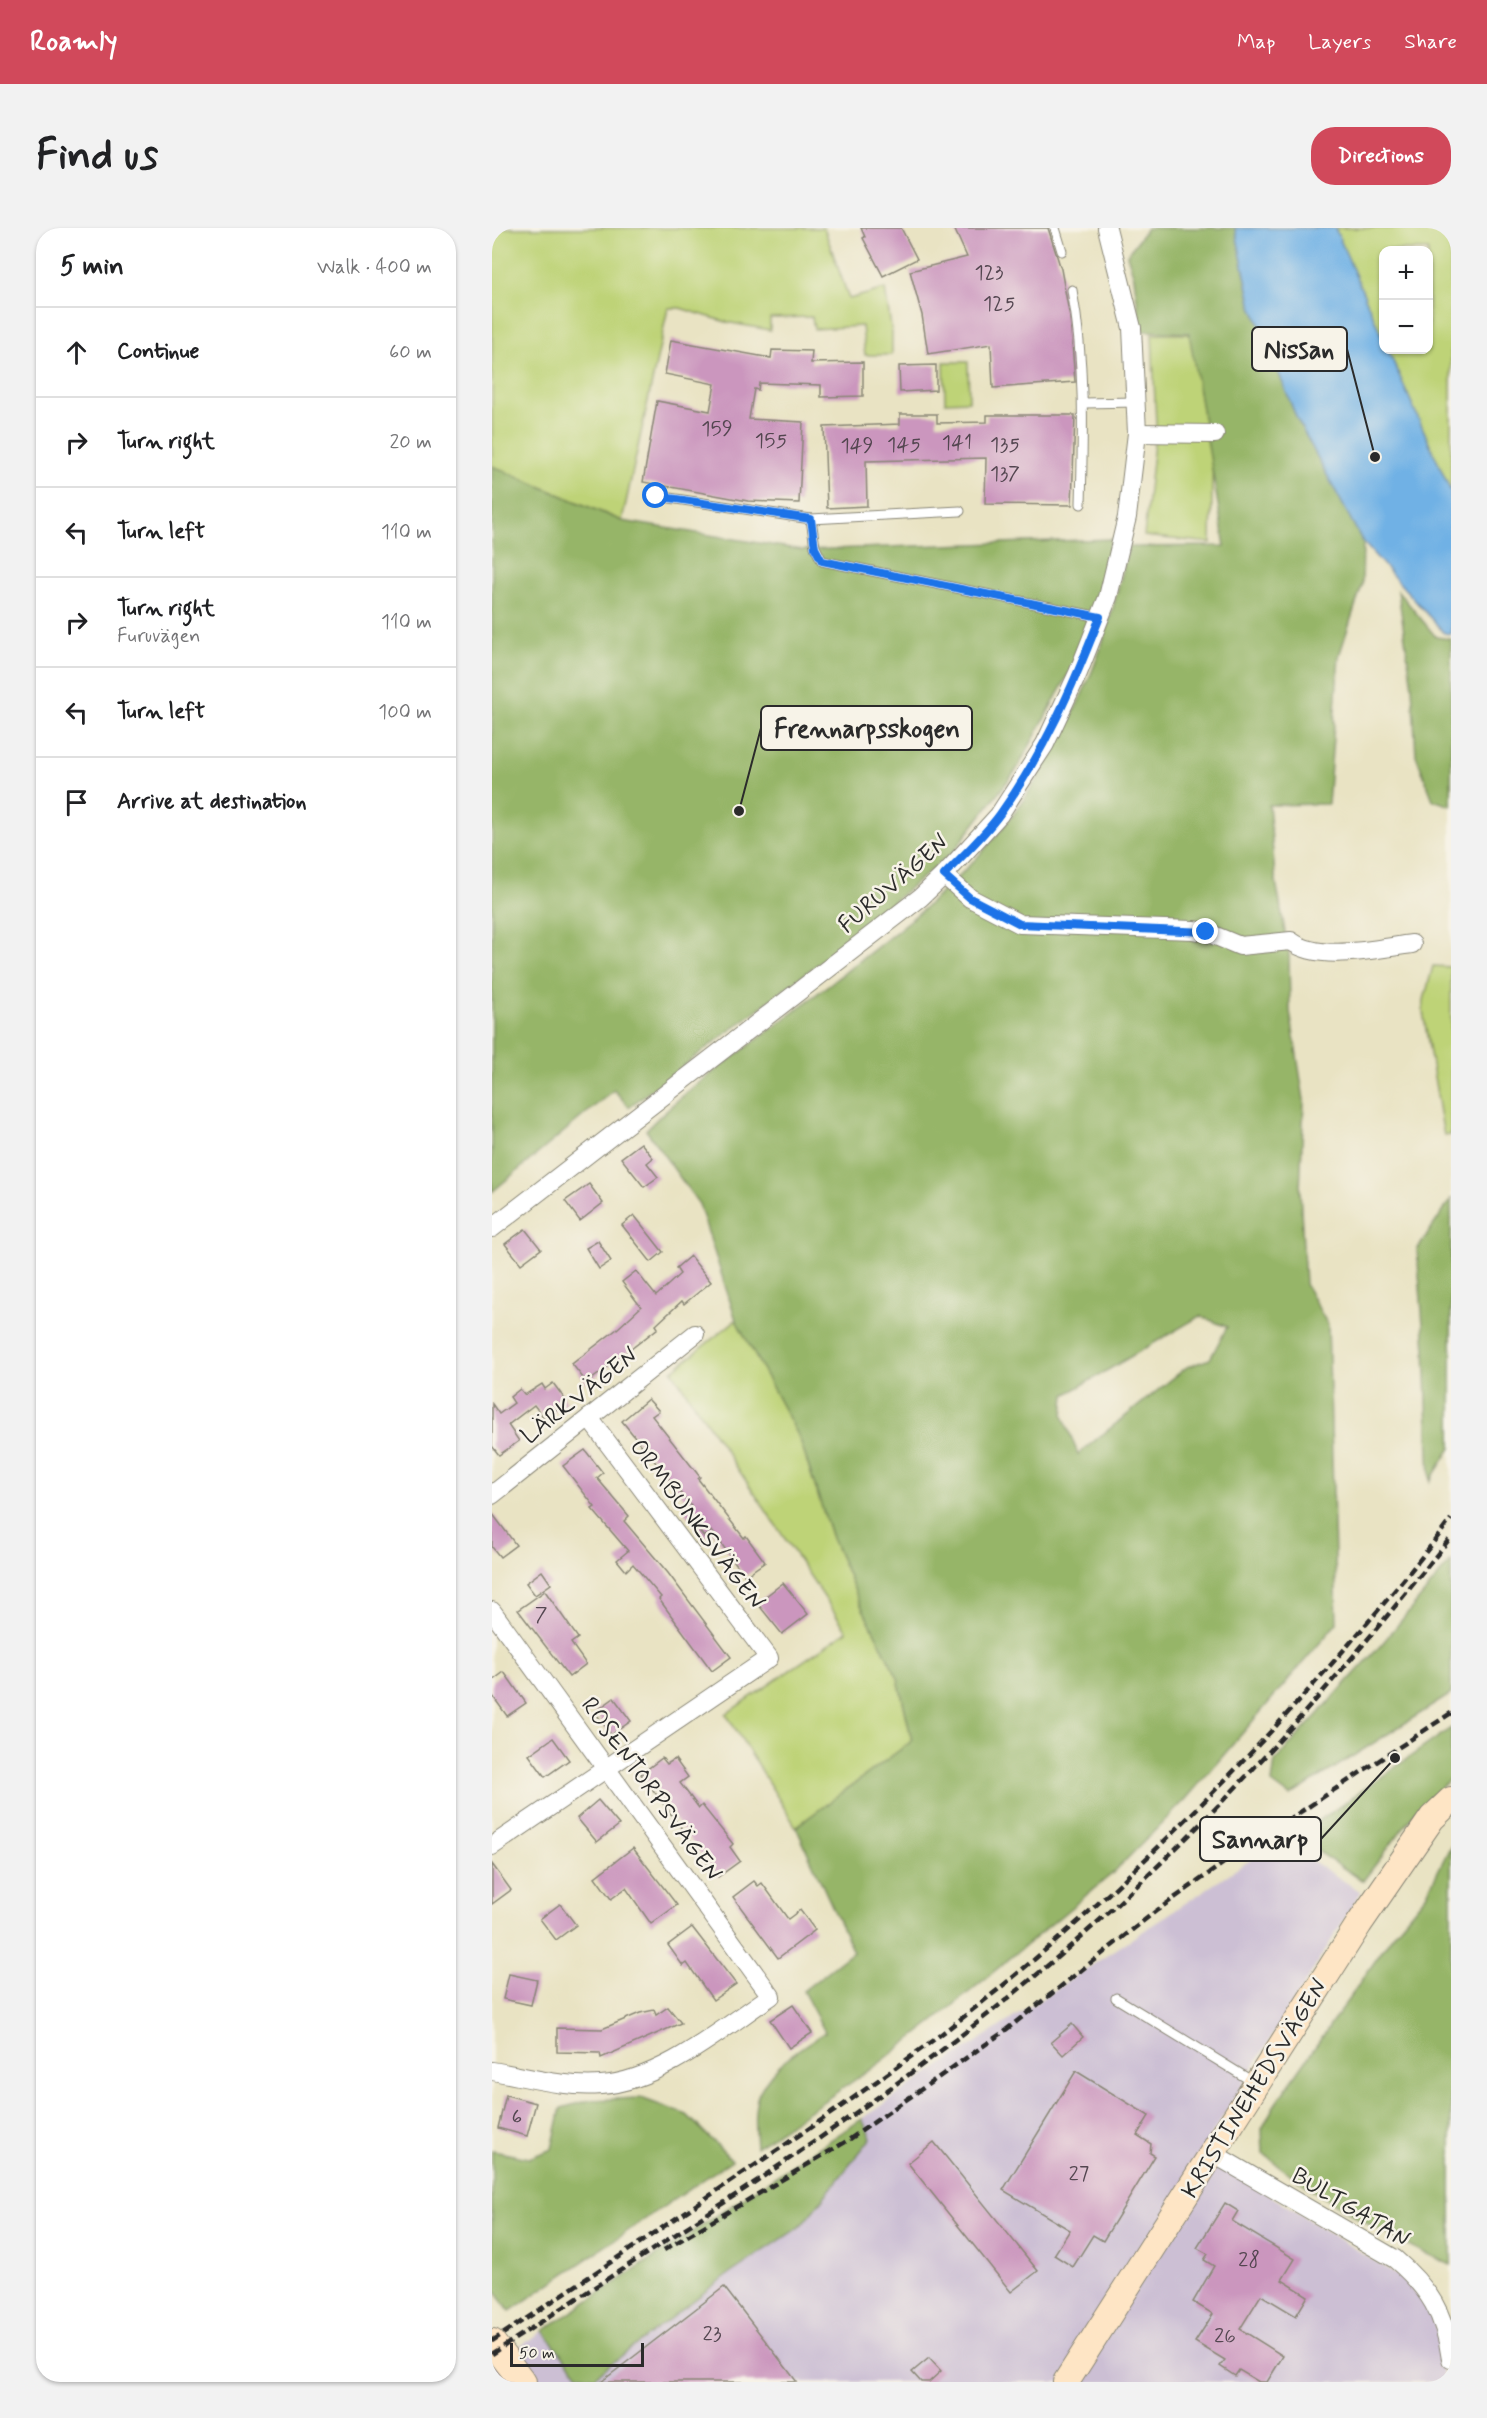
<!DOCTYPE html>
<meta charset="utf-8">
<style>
:root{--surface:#fff;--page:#f2f2f2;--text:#202124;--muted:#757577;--line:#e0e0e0;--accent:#d1495b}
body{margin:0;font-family:Mynerve,sans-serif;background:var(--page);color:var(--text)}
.controls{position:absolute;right:18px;top:18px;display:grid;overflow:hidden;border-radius:12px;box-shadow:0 2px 4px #0004}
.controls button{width:54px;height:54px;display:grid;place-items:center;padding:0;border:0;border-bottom:2px solid var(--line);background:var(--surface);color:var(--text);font:30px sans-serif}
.scale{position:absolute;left:18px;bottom:15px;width:134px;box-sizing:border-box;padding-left:6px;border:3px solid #2b2b2b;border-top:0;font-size:16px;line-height:21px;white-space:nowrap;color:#2b2b2b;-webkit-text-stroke:4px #f7f3e8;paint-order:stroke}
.stop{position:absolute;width:18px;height:18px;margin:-14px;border:4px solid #1a73e8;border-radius:50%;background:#fff}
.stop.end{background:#1a73e8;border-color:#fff;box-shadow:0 2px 6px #0008}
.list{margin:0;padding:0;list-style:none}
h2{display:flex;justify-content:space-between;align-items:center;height:78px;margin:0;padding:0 24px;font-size:26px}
h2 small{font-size:20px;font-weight:400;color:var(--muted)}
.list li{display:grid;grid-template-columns:39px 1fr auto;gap:18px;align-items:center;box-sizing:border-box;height:90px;padding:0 24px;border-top:2px solid var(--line)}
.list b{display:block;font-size:22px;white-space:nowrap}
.list p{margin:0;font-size:20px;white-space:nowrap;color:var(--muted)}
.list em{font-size:20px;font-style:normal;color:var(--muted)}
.icon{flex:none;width:33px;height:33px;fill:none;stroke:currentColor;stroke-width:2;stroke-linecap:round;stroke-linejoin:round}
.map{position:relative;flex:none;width:959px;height:2154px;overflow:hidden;border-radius:24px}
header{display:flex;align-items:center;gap:36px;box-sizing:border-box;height:84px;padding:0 30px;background:var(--accent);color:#fff}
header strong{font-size:28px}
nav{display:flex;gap:33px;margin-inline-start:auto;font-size:21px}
.intro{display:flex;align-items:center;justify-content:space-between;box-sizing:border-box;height:144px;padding:0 36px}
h1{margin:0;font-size:42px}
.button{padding:15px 27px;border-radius:24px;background:var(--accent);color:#fff;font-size:21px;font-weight:700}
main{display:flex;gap:36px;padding:0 36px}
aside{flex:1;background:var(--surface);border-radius:24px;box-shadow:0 2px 4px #0004}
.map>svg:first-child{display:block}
.industrial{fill:#ccbfd4}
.green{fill:#bed377;stroke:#747f51;stroke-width:1.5}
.forest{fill:#96b568;stroke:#60704a;stroke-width:1.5;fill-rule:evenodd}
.water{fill:#70b1e5;stroke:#4e6e88;stroke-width:1.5}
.building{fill:#cb96be}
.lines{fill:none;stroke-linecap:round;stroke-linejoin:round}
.lane-casing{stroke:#8a8777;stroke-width:11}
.street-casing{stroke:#8a8777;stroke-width:20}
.secondary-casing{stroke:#8a8777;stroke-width:28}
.lane{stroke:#fff;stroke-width:9}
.street{stroke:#fff;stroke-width:18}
.secondary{stroke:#fee5c5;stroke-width:26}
.rail{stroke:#2b2b2b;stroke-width:4.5;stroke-dasharray:9 4.5;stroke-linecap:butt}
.route{stroke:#1a73e8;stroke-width:8}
.labels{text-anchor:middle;stroke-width:5;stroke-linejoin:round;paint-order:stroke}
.number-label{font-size:21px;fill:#534650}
.street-label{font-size:24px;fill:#2b2b2b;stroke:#f7f3e8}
.leader{fill:none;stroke:#2b2b2b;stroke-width:2}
.callout-dot{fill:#2b2b2b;stroke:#f7f3e8;stroke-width:2}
.callout{fill:#f7f3e8;stroke:#2b2b2b;stroke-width:2}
.callout-label{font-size:26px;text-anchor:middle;font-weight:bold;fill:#2b2b2b}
</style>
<header>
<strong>Roamly</strong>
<nav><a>Map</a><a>Layers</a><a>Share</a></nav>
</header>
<div class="intro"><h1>Find us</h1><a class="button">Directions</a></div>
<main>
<aside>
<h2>5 min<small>Walk · 400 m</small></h2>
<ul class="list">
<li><svg class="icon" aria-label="ahead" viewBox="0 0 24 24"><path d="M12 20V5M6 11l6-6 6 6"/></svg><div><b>Continue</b></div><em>60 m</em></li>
<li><svg class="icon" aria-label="right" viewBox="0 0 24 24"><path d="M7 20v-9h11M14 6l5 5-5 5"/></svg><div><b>Turn right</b></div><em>20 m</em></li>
<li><svg class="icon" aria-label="left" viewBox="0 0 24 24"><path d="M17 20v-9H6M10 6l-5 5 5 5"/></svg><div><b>Turn left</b></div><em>110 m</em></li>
<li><svg class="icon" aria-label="right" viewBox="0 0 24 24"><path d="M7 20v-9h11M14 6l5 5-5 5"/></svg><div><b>Turn right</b><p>Furuvägen</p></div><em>110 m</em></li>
<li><svg class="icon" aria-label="left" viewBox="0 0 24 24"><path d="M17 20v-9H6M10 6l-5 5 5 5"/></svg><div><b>Turn left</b></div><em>100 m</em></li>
<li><svg class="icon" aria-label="arrive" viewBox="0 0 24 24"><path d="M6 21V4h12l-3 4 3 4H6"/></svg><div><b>Arrive at destination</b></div></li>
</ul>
</aside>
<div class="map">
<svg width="959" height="2154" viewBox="0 0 959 2154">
<rect width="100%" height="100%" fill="#f7f3e8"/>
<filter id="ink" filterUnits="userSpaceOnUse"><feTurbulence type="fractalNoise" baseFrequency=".0167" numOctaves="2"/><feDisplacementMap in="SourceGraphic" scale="12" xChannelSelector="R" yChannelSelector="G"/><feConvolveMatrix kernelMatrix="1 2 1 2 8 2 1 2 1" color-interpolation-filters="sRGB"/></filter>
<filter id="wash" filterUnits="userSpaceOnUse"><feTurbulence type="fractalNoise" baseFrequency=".008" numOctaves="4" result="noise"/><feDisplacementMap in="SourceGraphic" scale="24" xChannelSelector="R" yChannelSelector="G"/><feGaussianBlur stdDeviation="1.35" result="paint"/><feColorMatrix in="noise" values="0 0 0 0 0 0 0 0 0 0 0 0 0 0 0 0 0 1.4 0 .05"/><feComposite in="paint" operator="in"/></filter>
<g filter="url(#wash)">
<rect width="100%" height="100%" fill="#e9e3c3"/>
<path class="industrial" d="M788,1612L869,1664L709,1924L911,2051L936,2079L947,2108L952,2154H0V2137Z"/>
<g class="green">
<path d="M0,0H332L357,71L393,61L400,105V127H373L370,98L322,101L320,89L278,90V102L234,94L188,80H176L130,293L0,238Z"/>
<path d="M843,0H959V264L896,122H936V22H892L891,111Z"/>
<path d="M660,106H702L721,214L719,315L652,308L664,196Z"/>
<path d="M452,134H476L477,173L453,174Z"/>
<path d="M941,738L959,739V907L952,908L931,784L932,772Z"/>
<path d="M244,1092L307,1209L340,1310L370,1379L406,1450L420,1513L304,1599L234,1486L355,1403L180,1143Z"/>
</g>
<g class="forest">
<path d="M655,0H743L759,75L805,191L871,314L870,357L847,428L836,576L777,577L783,648L797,726L798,783L812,872L808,962L813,1056L836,1097L845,1395L694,1571L621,1645L441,1794L385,1837L264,1919C263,1902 260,1878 268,1863C282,1836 308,1820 333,1804L311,1763L361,1724L304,1599L420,1513L406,1450L370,1379L340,1310L307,1209L244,1092L207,976L154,902C195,859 248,826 295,789C372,729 462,666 521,587C551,546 576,499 596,453C615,410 625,363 637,319L733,318L697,105L649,103L642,49L635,27ZM708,1088L735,1099L718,1131L695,1139L586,1226L571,1188L573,1167Z"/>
<path d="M0,238L130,293L311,322L619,311L606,367L582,436L525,541L461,624L327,735L137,879L122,862L0,964Z"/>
<path d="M906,363L944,409L959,411V578L941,572L924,527L920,459Z"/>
<path d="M959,971V1220L938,1253L933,1121L925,1022Z"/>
<path d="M959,1333V1466L798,1568L780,1555L783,1533L889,1417Z"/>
<path d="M959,1500V1550L924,1583L871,1653L804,1609Z"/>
<path d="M959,1617V2037C895,2009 825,1970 771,1925L770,1901L782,1878L904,1703L934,1667Z"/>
<path d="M149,1870L195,1887L240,1932L18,2083L0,2059V1923L37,1930L60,1921L69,1880L98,1872Z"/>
<path d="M370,1891L379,1910L309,1998L227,2053L102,2149L86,2146L51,2103Z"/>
</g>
<path class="water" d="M743,0H843L891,111L892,122H896L959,264V406L952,405L871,314L805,191L759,75Z"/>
<g id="blocks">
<g class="building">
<path d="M369,0H409L425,31L391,48L371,10L373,9Z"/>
<path d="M462,0H556L569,41L578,90L583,154L501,160L499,116L436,126L430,87L418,43L475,29Z"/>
<path d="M179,112L279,130L280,122L320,123L319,135L371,134V168L329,169V157L267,155L266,162L262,161L257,191L311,194L307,275L256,273L151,254L165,173L218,183L223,156L173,146Z"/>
<path d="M444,137V162L408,164L407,138Z"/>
<path d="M408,186H445V195L495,194V187H583L580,277L493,276L494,230L374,233L375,278L335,280L332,199L408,196Z"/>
<path d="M149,915L161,930L155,935L166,949L152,959L129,930Z"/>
<path d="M97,956L111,975L88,993L73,973Z"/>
<path d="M142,987L171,1024L159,1034L130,997Z"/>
<path d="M33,1001L49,1021L29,1036L13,1016Z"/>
<path d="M106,1013L119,1033L107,1041L94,1020Z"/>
<path d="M198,1028L219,1054L192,1076L190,1073L164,1097L166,1100L95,1155L80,1136L125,1101L149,1079L130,1054L144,1043L164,1068L188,1046L184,1040Z"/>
<path d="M61,1155L75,1174L52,1190L42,1177L16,1197L27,1213L7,1227L0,1218V1176L7,1186L22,1175L18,1169L28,1161L33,1167L50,1156L53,1161Z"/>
<path d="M156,1171L167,1183L160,1188L208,1249L206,1251L252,1310L254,1308L273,1334L253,1348L220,1303L212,1309L192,1283L199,1278L130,1193Z"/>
<path d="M93,1222L111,1245L105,1250L137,1288L132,1293L176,1345L239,1429L220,1443L167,1371L169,1369L141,1336L134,1343L125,1332L136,1323L100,1281L103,1279L71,1238Z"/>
<path d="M0,1285L24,1317L8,1329L0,1319Z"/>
<path d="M50,1343L59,1356L43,1367L34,1355Z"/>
<path d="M291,1355L316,1386L290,1406L265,1375Z"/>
<path d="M53,1363L86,1410L79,1415L94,1436L77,1449L26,1382Z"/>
<path d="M12,1444L34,1475L15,1488L0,1467V1453Z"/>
<path d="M122,1470L139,1493L119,1507L103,1484Z"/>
<path d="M61,1510L77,1532L53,1549L37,1527Z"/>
<path d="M170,1530L175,1536L183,1531L196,1549L188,1555L207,1580L210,1577L241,1616L238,1619L248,1633L226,1649L149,1546Z"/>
<path d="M106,1572L127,1597L105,1614L85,1590Z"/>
<path d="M141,1620L185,1677L159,1696L134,1660L119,1671L103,1649Z"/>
<path d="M0,1636L19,1662L0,1676Z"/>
<path d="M262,1653L266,1658L270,1655L296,1691L308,1682L323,1702L286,1730L241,1669Z"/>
<path d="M68,1676L84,1697L64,1712L48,1691Z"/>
<path d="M200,1699L244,1756L221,1772L195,1735L191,1738L176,1717Z"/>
<path d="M17,1746L45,1752L39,1777L11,1771Z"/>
<path d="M301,1777L320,1805L297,1820L278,1792Z"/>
<path d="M176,1779L189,1795L109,1830L108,1825L65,1824V1800L110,1801L148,1785L162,1782L164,1787Z"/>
<path d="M580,1796L591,1809L571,1827L559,1814Z"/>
<path d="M584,1843L657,1888L645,1907L659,1916L658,1925L663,1928L611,2013L601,2007L581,2039L562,2027L578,2002L511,1962Z"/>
<path d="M14,1867L44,1875L35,1908L6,1900Z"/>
<path d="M442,1914L546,2043L519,2064L416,1935Z"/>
<path d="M733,1975L746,1983L740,1993L803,2031L790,2052L816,2068L804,2088L769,2067L748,2101L791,2128L775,2154H767L747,2142L743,2148L728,2138L733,2132L703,2114L721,2086L701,2074L722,2038L712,2032L716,2026L705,2020Z"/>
<path d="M232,2059L305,2154H109Z"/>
<path d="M437,2130L449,2143L437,2154H429L420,2144Z"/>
</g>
</g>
</g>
<g filter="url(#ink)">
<use href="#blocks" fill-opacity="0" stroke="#8a8777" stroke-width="1.5"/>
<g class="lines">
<defs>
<g id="lane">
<path d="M563,0L570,23"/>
<path d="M580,62C593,133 591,204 589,276"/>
<path d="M592,175L644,174"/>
<path d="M164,268L319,291L468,283"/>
<path d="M319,291L323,319L330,333L608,389"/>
<path d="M624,1770L763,1855"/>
</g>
<g id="street">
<path d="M645,205L723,206"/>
<path d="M452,647L478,670L528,696L701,702L714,704L748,718L799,713C827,735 887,720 920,716"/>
<path d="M0,1000L429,669L452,647L507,587L553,516L586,445L616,369L635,289L645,205L640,100L615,0"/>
<path d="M0,1267L203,1106"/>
<path d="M0,1383L279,1768C231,1800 169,1853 109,1857C73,1860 36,1849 0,1843"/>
<path d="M0,1618L277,1430L97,1190"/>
<path d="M720,1925L903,2031C937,2060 953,2086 959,2131"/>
</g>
<g id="secondary">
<path d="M0,2114L31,2154"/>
<path d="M574,2154L867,1696L940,1590L959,1572"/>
</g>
</defs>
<use href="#lane" class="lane-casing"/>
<use href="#street" class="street-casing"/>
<use href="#secondary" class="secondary-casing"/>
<use href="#lane" class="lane"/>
<use href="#street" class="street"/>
<use href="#secondary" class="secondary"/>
<g class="rail">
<path d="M172,2022L355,1913L510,1805L664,1683L743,1627L959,1485"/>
<path d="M0,2113C75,2064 149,2014 223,1964C299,1913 375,1862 448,1807C584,1704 707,1585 820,1458C868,1404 916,1349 959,1291"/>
<path d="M0,2126C193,1999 392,1878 568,1727C713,1603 840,1459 959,1309"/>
</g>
</g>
</g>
<g class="lines" filter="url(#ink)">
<path class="route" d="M164,268L319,291L323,320L330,333L608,389C581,458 552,525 508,586C492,608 471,627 452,647L478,670L528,696L714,704"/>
</g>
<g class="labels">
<g class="number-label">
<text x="497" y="51">123</text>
<text x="507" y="82">125</text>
<text x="225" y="207">159</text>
<text x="279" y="219">155</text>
<text x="465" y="221">141</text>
<text x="412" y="223">145</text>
<text x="513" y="223">135</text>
<text x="365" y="224">149</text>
<text x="513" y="252">137</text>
<text x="49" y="1393">7</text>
<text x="25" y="1895">6</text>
<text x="587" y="1952">27</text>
<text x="757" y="2038">28</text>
<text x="220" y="2112">23</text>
<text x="733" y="2114">26</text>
</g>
<g class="street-label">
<text transform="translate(401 655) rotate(-41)" y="8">FURUVÄGEN</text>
<text transform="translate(87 1167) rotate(-38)" y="8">LÄRKVÄGEN</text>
<text transform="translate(206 1296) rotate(53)" y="8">ORMBUNKSVÄGEN</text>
<text transform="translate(160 1561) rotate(54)" y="8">ROSENTORPSVÄGEN</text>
<text transform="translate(762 1860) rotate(-58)" y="8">KRISTINEHEDSVÄGEN</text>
<text transform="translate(859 1979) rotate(31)" y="8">BULTGATAN</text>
</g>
</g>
<path class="leader" d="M883 229L855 121M247 583L269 500M903 1530L829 1611"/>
<g class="callout-dot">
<circle cx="883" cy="229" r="6"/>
<circle cx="247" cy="583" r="6"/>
<circle cx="903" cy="1530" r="6"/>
</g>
<g class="callout">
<rect x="760" y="99" width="95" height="44" rx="6"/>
<rect x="269" y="478" width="211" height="44" rx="6"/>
<rect x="708" y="1589" width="121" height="44" rx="6"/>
</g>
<g class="callout-label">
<text x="807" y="130">Nissan</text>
<text x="375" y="509">Frennarpsskogen</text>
<text x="768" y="1620">Sannarp</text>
</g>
</svg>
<div class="controls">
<button>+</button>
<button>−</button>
</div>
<div class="scale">50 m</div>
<div class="stop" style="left:164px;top:268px"></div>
<div class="stop end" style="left:714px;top:704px"></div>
</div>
</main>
